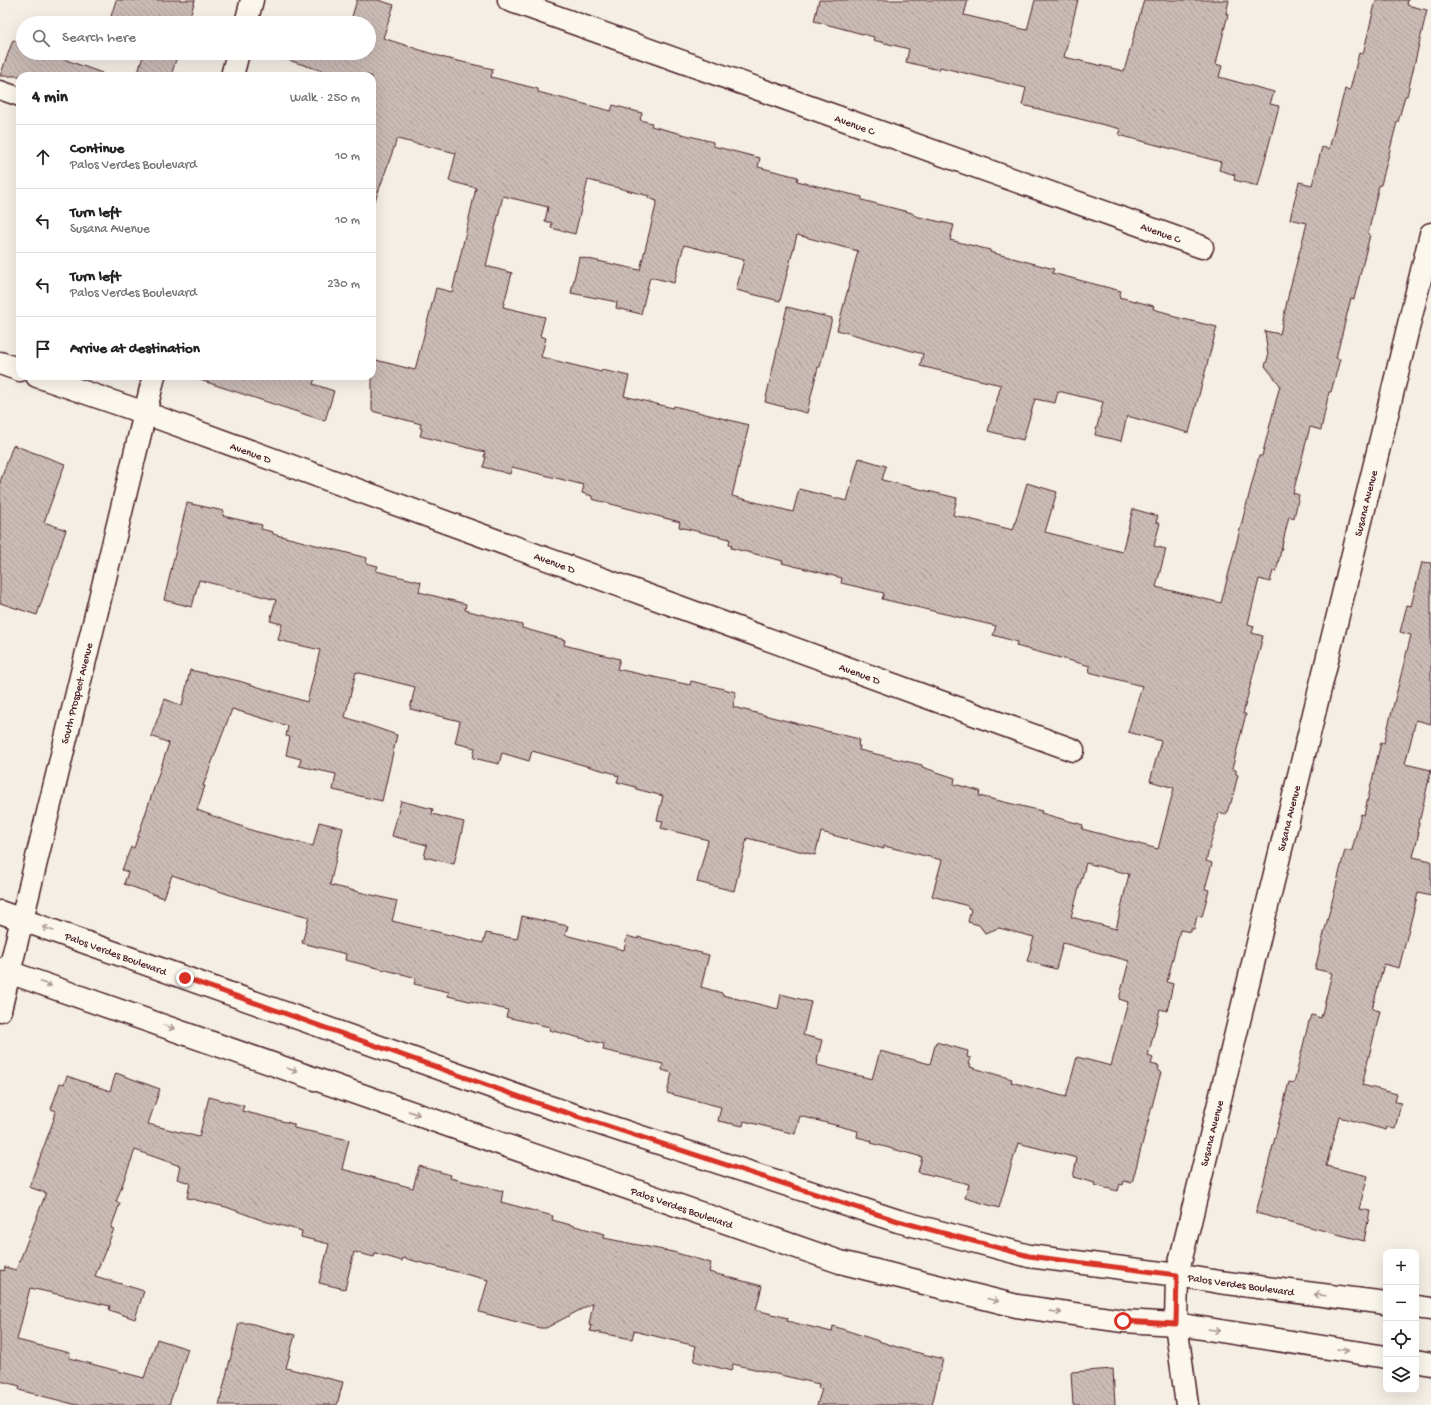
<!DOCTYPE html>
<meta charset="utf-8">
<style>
:root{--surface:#fff;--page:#f2f2f2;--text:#222;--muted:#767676;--line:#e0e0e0}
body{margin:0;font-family:"Gochi Hand",sans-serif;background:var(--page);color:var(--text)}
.controls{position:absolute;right:12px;bottom:12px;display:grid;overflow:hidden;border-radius:8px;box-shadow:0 4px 16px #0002}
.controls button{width:36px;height:36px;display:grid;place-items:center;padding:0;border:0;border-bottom:1px solid var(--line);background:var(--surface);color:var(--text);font:20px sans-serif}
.stop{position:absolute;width:12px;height:12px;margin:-9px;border:3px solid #d93025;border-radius:50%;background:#fff}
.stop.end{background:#d93025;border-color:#fff;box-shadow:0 1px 4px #0008}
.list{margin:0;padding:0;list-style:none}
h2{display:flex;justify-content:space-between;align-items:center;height:52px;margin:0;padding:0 16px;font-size:17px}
h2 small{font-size:13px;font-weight:400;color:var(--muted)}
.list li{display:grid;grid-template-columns:26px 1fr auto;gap:12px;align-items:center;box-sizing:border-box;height:64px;padding:0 16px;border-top:1px solid var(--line)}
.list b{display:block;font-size:15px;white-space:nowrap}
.list p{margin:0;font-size:13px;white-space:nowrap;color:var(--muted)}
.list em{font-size:13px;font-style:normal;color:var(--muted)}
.icon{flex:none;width:22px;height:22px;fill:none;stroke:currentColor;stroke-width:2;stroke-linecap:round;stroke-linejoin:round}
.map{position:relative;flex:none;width:1431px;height:1405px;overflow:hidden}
.search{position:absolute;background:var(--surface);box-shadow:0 4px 16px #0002;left:16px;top:16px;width:360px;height:44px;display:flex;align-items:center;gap:10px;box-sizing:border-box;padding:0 14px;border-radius:22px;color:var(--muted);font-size:15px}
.panel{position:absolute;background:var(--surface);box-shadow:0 4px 16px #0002;left:16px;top:72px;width:360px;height:308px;border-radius:12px}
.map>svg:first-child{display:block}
.building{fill:url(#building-back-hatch);stroke:#4a1f2b;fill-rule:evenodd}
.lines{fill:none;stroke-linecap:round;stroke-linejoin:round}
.lane-casing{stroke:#4a1f2b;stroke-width:21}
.street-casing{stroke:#4a1f2b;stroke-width:25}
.secondary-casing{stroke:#4a1f2b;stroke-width:25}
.lane{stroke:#fbf7ec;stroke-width:18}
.street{stroke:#fbf7ec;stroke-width:22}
.secondary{stroke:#fbf7ec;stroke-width:22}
.oneway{stroke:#ab9695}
.route{stroke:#d93025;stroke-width:5}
.labels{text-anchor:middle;stroke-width:4;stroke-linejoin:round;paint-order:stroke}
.street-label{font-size:11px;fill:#4a1f2b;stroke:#fbf7ec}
</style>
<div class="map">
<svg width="1431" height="1405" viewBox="0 0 1431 1405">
<defs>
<pattern id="building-back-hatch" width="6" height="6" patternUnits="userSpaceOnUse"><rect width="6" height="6" fill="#cabbb6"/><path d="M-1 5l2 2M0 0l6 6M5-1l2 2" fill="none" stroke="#afa09d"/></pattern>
</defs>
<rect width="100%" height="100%" fill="#f4eee4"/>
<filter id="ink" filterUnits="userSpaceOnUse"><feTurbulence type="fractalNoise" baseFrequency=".025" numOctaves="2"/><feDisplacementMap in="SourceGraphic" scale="8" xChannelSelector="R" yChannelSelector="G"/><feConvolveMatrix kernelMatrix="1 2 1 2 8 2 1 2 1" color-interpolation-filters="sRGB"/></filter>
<g filter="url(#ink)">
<g class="building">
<path d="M116,0H195L188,23H109Z"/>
<path d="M357,0H378L394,5L383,38L445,58L493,69L491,77L538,89V92L611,111L613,105L642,113L640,120L652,123L651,126L713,142V146L760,158L758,167L798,177L797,181L862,197V200L912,213L915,216L954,225L950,240L990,250V252L1054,269L1052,273L1121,291L1119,297L1154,306L1153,309L1171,314V316L1217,327L1189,433L1127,416L1121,441L1095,435L1103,402L1058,391L1055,403L1035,399L1023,440L988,431L1001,385L920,366L923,354L837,330L858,251L797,235L780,301L736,290L744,260L684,245L674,283L650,277L641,314L616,308L617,302L571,293L579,257L640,270L657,201L648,198L649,196L588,180L575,234L551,228L552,223L545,221L548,207L503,196L486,266L512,273L503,307L545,317L540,336L546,338L541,357L601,372L602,370L629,376L624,396L673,408L674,406L749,425L732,496L793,512L799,489L847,501L859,458L886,466L882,480L957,498L953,515L1013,530L1027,483L1057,492L1045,532L1122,552L1133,509L1158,516L1156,522L1160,523L1154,546L1166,549L1156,587L1221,603L1259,456H1262L1280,385L1265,366L1268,357L1265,331L1280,334L1289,292L1307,223L1290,219L1299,182L1312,185L1322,147L1329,149L1345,89L1350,90L1359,53L1363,54L1376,0H1408L1407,5L1427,10L1407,96H1405L1398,122H1397L1381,185H1379L1368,234L1370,235L1354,299L1351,298L1336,358L1340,359L1331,392H1329L1321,430L1310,427L1293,493L1299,495L1294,518L1289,516L1276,572L1273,571L1270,582L1259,579L1248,624L1254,626L1252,633L1263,636L1243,714H1246L1232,769L1236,770V774L1238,775L1231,803H1230L1226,815L1219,813L1206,861L1212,863L1205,889L1209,890L1202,917L1197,916L1194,929H1191V932L1180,930L1167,982L1173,984L1167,1011L1160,1009L1148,1056L1153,1058L1151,1064L1159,1066L1158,1071L1161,1072L1132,1183L1124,1181L1123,1185L1120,1184L1118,1191L1094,1185L1095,1183L1073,1177L1077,1158L1018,1143L999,1208L965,1198L969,1184L918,1172L922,1157L871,1143L872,1141L857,1137L858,1131L800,1116L795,1134L744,1121L743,1126L718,1121L721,1107L667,1093L672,1073L662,1070L663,1064L603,1050L604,1044L549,1030L550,1027L506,1017L508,1010L448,996L449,992L414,984L416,978L406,975L345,960L346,954L302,943L309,917L242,899L172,875L164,898L124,884L128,872L122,870L131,847L134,848L169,743L151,736L165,699L182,706L190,670L239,681L307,702L320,650L278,640L282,624L270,621L276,600L199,580L192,607L164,600L187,503L224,511L223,516L262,525L261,529L273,532V534L367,558L366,563L378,566L376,571L421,582L419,592L466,604L465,610L522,625V628L565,640L564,645L620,659L617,669L690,685L691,681L736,692L733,707L814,728L859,739L858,746H860L859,750L922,765V767L955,778L954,784L980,791L979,796L1042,811L1041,813L1083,825L1082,829L1158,849L1174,788L1150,781L1161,741L1128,732L1142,686L1089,672L1090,666L1016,646L1017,642L993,635L996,626L882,599L884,593L841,583L842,578L782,563L783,561L731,548L732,545L729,544L730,539L679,527L680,522L592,499V496L582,493L584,485L512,467L510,474L483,467L486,457H484L485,452L420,436L422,429L420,428L421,424L372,411V359L415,370L436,288L452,292L476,188L449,181L456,153L397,139L375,201L372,200V76H338L282,58L283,53H369V23H350ZM356,672L415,687L410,709L460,721L455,743L475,748L473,758L499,764L502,753L529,761L532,751L616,774L615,775L619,776L617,782L636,787V789L663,796L657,820L663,821L661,828L708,840L697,882L734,891L747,838L815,855L821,832L884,849V846L942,860L932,896L968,906V908L971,909L968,922L979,925L985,933L999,928L1034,937L1027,961L1056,969L1063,943L1129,961L1119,999L1128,1002L1111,1066L1077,1057L1066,1097L1011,1082L1012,1079L970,1067L971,1065L969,1064L971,1058L967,1057L968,1051L936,1042L930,1064L880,1051L872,1079L817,1065L818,1060H817L822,1040L803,1035L811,1002L781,994L778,1009L722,995V993L701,987L709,955L638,937V939L627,936L624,950L565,935L568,926L522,916L517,939L486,933L483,943L392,921L397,901L330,885L343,828L319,822L313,846L254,831L197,810L205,786H203L232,709L288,726L286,736L290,737L286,755L301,759L299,766L336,774L333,790L382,801L397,735L345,717ZM1086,863L1129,874L1116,929L1071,917Z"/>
<path d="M819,0H968L964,15L1027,30L1035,0H1078L1064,57L1124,71L1144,0H1229L1226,14H1228L1216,64L1222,66L1219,77L1274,92L1270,104L1279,106L1258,186L1234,180L1235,175L1219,170L1221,162L1119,135L1121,129L1022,105L1026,88L940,67L939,70L906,62L909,49L873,40L874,37L814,21Z"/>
<path d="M13,40L23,44V53H47L102,73V76H0Z"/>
<path d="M144,53H178L171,76H137Z"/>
<path d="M787,307L832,318L820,367H818L807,413L765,402Z"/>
<path d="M201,376H316L313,384L334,391L325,421L200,380Z"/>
<path d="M13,445L65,464L44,522L66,530L37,615L0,603V482Z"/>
<path d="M1422,562L1431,563V724L1416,720L1405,764L1431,770L1417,832H1419L1413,857L1431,861V896L1418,893L1399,968L1384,964L1372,1009L1380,1011L1362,1085L1397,1094L1395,1102L1401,1103L1395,1129L1387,1127L1386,1130L1339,1117L1326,1166L1368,1176L1359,1209L1370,1211L1364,1241L1256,1213L1289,1082L1294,1083L1309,1021H1310L1312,1015L1321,1018L1332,973L1315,969L1345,850L1350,851L1352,850L1361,814L1364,815L1381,742L1384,743L1411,635L1400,632L1407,605L1411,606Z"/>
<path d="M401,801L433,809L432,814L464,822L454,864L424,857L427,845L392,836Z"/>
<path d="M116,1073L160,1089L148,1124L199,1137L209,1097L244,1106L242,1111L294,1124V1128L349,1140L342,1169L413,1188L419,1166L451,1175L450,1178L503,1191L501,1202L553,1216L552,1220L605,1234L604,1238L673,1252L711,1263L709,1272L762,1286L756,1310L788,1318L787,1321L832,1332L833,1326L903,1349L943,1359L932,1405H817L822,1389L818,1388L819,1384L733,1364L731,1371L694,1361L696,1354H694L696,1346L634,1331L632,1339L590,1331L592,1326L589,1325L593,1303L546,1328H540L479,1312L488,1280L403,1258L402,1261L375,1253L374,1257L354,1252L345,1289L319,1283L329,1244L301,1237L302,1231L264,1221L226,1207L187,1198L190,1183L177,1179L180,1166L135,1150L116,1202L120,1203L111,1228L114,1229L95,1276L144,1291L135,1319L109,1310L110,1306L30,1288L17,1340L70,1353L69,1358L144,1378L157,1339L188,1349L169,1405H77L19,1390L20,1386L0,1381V1270L4,1271L5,1267L16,1270L46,1193L29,1187L54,1119L53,1118L56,1111L51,1109L60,1083L64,1084L67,1076L110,1091Z"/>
<path d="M239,1323H249L295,1335L286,1368L343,1382L337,1405H219Z"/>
<path d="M1113,1369L1115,1405H1073L1071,1372Z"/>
</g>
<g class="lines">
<defs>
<path id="lane" d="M0,90L20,97"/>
<g id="street">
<path d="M509,0L1202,247"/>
<path d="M0,363L20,370"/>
<path d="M37,376L145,413L1073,750"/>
<path d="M1187,1405L1176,1324L1177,1275L1431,234"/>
</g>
<g id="secondary">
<path d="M246,23L252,0"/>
<path d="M232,76L238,53"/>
<path d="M0,912L540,1104L898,1221L1029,1256L1177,1275L1219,1282L1386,1303"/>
<path d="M0,969L840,1262L1017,1306L1123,1321L1176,1324L1386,1357"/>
<path d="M0,1010L154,376"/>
<path d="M1416,1307L1431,1309"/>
<path d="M1416,1361L1431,1364"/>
</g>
</defs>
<use href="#lane" class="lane-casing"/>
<use href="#street" class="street-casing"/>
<use href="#secondary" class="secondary-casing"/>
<use href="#lane" class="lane"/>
<use href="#street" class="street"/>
<use href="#secondary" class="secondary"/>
</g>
<defs><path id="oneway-shaft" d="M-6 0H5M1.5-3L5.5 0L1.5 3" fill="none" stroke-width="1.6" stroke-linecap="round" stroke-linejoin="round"/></defs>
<g class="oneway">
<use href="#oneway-shaft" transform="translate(48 929) rotate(-160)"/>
<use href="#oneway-shaft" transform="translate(46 984) rotate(19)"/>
<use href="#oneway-shaft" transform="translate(169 1027) rotate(19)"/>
<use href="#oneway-shaft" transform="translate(292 1070) rotate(19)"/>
<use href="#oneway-shaft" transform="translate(414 1113) rotate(19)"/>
<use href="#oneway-shaft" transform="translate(1320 1295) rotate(-173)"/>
<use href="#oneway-shaft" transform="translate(993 1300) rotate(14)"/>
<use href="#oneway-shaft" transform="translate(1056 1312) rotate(8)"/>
<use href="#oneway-shaft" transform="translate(1214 1330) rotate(9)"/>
<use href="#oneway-shaft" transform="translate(1343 1350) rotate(9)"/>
</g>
</g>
<g class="lines" filter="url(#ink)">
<path class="route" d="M185,978L540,1104L898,1221L1029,1256L1177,1275L1176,1324L1123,1321"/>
</g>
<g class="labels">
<g class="street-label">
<text transform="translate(855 124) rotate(20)" y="4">Avenue C</text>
<text transform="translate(1161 232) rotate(20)" y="4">Avenue C</text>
<text transform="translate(251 452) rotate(20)" y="4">Avenue D</text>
<text transform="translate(1365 503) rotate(-76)" y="4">Susana Avenue</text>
<text transform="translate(555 562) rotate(20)" y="4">Avenue D</text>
<text transform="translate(860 673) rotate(20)" y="4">Avenue D</text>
<text transform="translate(76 693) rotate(-76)" y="4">South Prospect Avenue</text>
<text transform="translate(1288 818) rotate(-76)" y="4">Susana Avenue</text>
<text transform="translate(116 953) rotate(20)" y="4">Palos Verdes Boulevard</text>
<text transform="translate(1211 1133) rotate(-76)" y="4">Susana Avenue</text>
<text transform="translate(682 1207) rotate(19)" y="4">Palos Verdes Boulevard</text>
<text transform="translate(1241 1284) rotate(8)" y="4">Palos Verdes Boulevard</text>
</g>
</g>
</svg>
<div class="controls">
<button>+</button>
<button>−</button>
<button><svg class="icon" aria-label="locate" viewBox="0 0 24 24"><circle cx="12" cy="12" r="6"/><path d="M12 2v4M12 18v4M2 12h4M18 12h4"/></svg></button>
<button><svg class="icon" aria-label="layers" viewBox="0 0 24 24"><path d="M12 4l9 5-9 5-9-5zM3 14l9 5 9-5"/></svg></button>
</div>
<div class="stop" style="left:1123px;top:1321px"></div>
<div class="stop end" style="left:185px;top:978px"></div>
<div class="search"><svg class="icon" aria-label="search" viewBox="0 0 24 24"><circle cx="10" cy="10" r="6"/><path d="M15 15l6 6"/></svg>Search here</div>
<section class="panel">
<h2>4 min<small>Walk · 250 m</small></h2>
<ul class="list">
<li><svg class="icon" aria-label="ahead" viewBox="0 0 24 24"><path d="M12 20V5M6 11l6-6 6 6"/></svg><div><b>Continue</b><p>Palos Verdes Boulevard</p></div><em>10 m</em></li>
<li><svg class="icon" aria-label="left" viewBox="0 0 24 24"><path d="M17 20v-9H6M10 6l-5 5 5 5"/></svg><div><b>Turn left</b><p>Susana Avenue</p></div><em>10 m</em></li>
<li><svg class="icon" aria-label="left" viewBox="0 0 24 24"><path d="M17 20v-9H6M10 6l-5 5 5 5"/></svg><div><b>Turn left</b><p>Palos Verdes Boulevard</p></div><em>230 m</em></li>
<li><svg class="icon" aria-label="arrive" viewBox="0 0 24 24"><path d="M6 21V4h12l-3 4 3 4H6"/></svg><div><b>Arrive at destination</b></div></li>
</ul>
</section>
</div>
